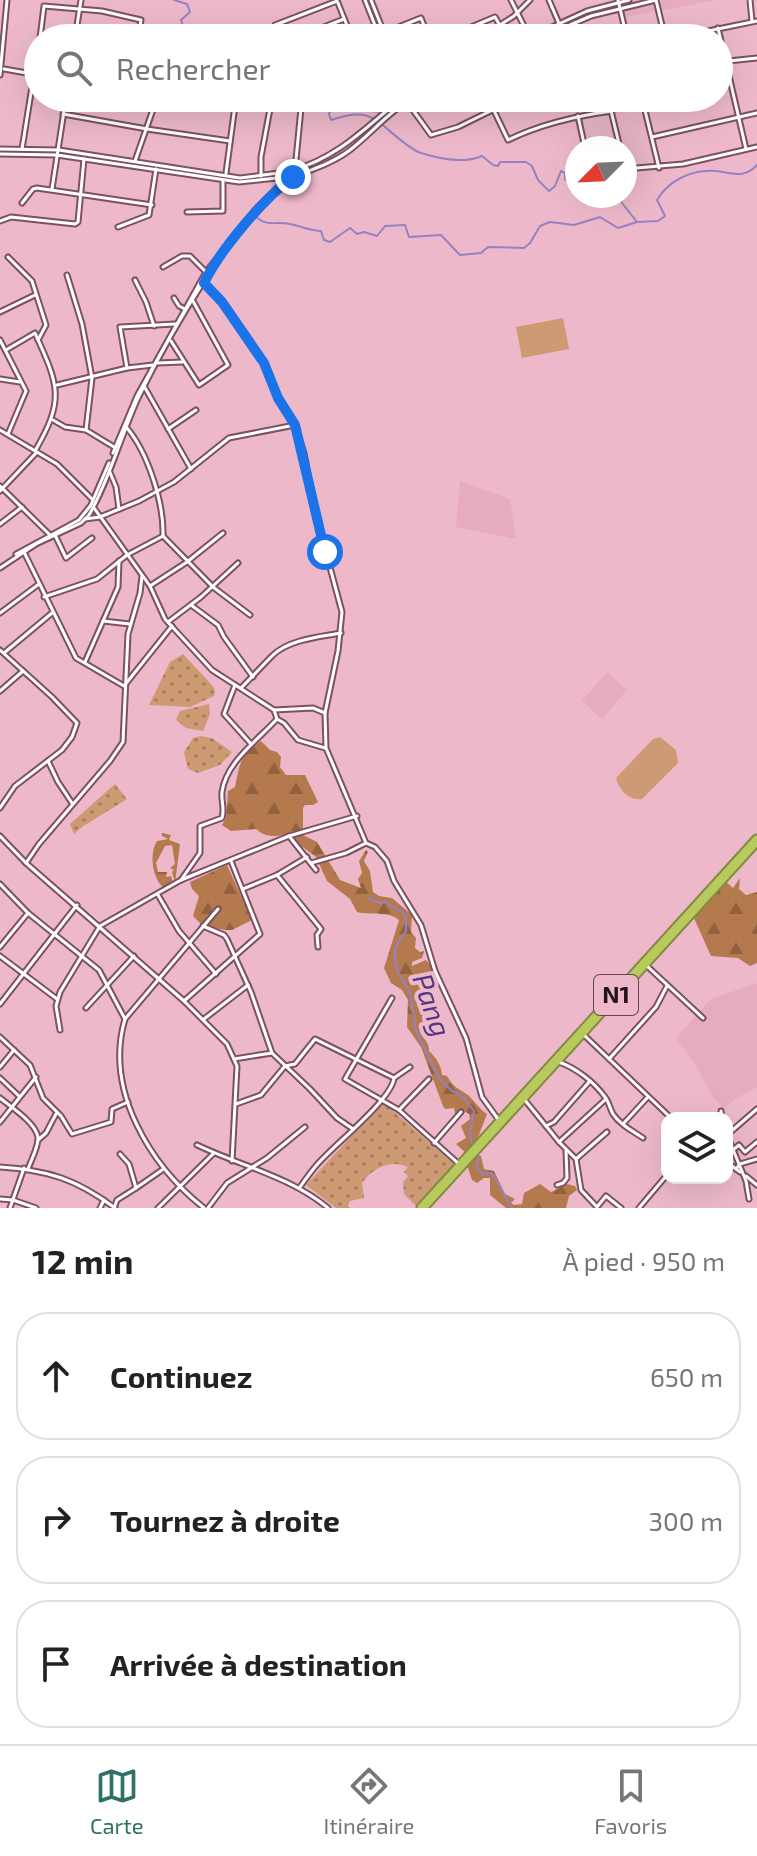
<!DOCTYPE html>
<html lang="fr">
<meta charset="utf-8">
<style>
:root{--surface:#fff;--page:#f2f2f2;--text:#222;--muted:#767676;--line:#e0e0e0;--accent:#2f7265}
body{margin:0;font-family:"Exo 2",sans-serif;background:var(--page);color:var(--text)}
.controls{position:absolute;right:24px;bottom:24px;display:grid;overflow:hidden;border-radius:16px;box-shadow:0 8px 32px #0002}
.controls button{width:72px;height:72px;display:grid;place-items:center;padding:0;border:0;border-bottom:2px solid var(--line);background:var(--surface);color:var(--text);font:40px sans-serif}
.compass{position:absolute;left:565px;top:136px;width:72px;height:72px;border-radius:50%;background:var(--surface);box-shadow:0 8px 32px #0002;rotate:246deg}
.stop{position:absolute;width:24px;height:24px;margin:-18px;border:6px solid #1a73e8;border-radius:50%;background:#fff}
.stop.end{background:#1a73e8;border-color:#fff;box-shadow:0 2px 8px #0008}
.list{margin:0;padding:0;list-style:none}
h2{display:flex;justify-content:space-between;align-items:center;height:104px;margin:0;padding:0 32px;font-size:34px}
h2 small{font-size:26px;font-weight:400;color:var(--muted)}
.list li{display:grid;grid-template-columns:52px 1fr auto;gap:24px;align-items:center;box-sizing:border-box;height:128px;margin:0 16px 16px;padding:0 16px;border:2px solid var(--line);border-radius:32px}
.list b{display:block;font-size:30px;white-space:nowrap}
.list em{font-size:26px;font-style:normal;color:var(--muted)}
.icon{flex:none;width:44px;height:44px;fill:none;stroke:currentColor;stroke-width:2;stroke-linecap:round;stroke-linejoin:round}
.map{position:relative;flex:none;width:757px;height:1208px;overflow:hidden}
.search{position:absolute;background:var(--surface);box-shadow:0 8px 32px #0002;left:24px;right:24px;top:24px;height:88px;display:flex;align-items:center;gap:20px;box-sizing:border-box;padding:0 28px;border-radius:44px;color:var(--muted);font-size:30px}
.sheet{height:536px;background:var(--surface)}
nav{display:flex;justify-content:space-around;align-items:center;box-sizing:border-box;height:112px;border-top:2px solid var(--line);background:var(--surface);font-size:22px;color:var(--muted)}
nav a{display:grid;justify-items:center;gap:4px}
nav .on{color:var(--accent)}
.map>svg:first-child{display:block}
.built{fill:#e6abbe}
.grass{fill:url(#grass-dots)}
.forest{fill:url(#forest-firs)}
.garden{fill:#cd9a74}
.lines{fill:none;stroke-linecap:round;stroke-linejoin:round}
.stream{stroke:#9582c2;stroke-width:2}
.street-casing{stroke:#7d5160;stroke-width:7}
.highway-casing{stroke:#848a44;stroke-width:13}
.street{stroke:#fff;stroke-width:3}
.highway{stroke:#b7ca5b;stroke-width:9}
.route{stroke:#1a73e8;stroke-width:10}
.labels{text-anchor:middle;stroke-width:8;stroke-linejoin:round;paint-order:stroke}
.shield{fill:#edb9ca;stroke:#61454f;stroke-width:2}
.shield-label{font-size:24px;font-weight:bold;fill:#25131a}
.water-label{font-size:28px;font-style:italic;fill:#533684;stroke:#edb9ca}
</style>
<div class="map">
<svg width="757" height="1208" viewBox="0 0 757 1208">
<defs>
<pattern id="grass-dots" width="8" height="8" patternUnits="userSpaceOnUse" patternTransform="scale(2)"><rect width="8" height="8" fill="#cd9a74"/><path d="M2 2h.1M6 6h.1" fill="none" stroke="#a67c5e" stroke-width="1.8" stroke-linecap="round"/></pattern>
<pattern id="forest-firs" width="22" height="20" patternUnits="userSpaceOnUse" patternTransform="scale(2)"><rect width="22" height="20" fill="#b4794c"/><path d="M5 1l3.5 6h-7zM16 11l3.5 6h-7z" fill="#92623e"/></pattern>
</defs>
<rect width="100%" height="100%" fill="#edb9ca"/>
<g class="built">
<path d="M614,0H717L620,18Z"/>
<path d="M460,481L510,499L516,539L456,527Z"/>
<path d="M607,672L627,690L602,719L582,701Z"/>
<path d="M757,983V1087L735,1099L724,1108L712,1096L695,1064L676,1038L711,999Z"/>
</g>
<g class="grass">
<path d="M183,654L212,685L215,690L214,696L190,707L149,705L170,662Z"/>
<path d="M209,704L210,714L203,731L186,728L176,720L180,711Z"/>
<path d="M201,736L212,738L232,752L220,765L198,773L188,769L184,752L193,738Z"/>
<path d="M115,784L127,799L82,827L74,834L70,824Z"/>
<path d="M383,1102L455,1165L418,1208L404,1194L403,1182L408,1176L404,1172L408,1167C390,1159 373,1168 362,1183L364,1198L350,1201L348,1206L350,1208H336L306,1185Z"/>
</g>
<g class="forest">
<path d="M261,741L270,750L277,752L281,757L280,767L286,775H305L318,802L313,805H305L303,808V835L317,842L340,880L361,888L358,879L362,873L359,861L366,850L368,852L364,861L370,871L373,892L379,896L392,898L412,915L411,932L416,938L415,948L420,952L424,951L422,958L412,962V966L426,960L431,966L434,975L431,978H423L419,983L430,988L434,1002L426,1014V1027L420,1031C423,1039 429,1041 429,1051C436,1058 441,1064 442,1075L447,1076C453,1087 459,1089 468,1095C473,1099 479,1109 487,1114L475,1145L466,1153L456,1144L466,1138L461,1126L470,1119L469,1114L462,1110L455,1114L454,1108L445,1109L443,1106L421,1047L407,1027L408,1000L402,990L391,983L384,968L399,920C387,910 372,916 357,912L350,899L327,881L316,857L296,842L293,831C280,837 267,839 256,829L231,831L222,825L226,818L228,791L235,787C240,763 239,757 261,741Z"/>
<path d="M162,833L171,835L169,840L180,844L175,883L172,872L174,870L170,868L175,864L172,845L165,846L156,863L158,872H167L166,877L171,876L173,883L164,888C152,879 149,853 157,841L168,839L162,836Z"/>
<path d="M227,865L252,920L232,930H225L202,925L193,916L199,896L192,889L190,882Z"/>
<path d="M740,878L739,889L746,895L757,892V963L750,966L738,958L711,956L693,916L725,881L733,888Z"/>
<path d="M478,1155L481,1156L484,1169L494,1171L505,1194L515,1199L511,1203L514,1205L522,1204L524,1193L540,1184L551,1192L567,1184L575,1186L577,1190L569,1196L566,1208H506L490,1195V1178H484L477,1183L472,1180L467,1165Z"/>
</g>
<g class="garden">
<path d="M563,318L569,349L522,358L516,327Z"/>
<path d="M660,737L676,750L678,763L642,799C629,801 619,790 616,778L653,739Z"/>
</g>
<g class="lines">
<g class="stream">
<path d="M174,0L187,4L190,12L181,20L183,26L200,38"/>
<path d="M335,98L329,114L331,120C345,116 362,110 375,120"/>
<path d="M380,123C392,132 407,148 421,153C440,159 464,164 482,156L493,165L498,166L500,162H526L532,166L538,180L549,191L555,186L561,171L565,173V180L573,178L577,181"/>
<path d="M585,196H586"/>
<path d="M621,196L622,203L637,222L658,221L665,216L657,200C669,180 692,169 716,171C733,173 744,179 757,165"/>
<path d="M250,212C270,230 271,220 290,224C301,226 310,231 321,231L324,240L330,242L350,228L357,234L364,232L377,236L385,226L405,225L409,237L441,235L460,255L481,253L488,247L524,248L530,243L540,226L550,222L574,225L600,217L618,228L637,222"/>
<path d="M369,898L380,903L385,902L402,912L406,917V931L395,948V961L397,971L410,992L416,1031L439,1078L452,1091L462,1096L474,1111L470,1132L472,1146"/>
<path d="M476,1155L479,1159L476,1167L483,1174L492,1173L512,1208"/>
</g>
<defs>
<g id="street">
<path d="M365,0L380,38"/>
<path d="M371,0L386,38"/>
<path d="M511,0L529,36"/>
<path d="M549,0L561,28"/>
<path d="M618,0L627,38"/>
<path d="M750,0L752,21"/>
<path d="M338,3L352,38"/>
<path d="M275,25L337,1"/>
<path d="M500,25L514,16L530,0"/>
<path d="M718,28L746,149"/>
<path d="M40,38L44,6L102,11L141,20L138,38"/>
<path d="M75,38L81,0"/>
<path d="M296,38L344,19"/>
<path d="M371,38L421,18L429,38"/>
<path d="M445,38L495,17L507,38"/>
<path d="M528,38L587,11L629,0"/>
<path d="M540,38L591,16L656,0L665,38"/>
<path d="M674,38L757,21"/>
<path d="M719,62L757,58"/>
<path d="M4,69L38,75"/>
<path d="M0,75L7,0"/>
<path d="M185,98L234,108"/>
<path d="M351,98L357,108L383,109"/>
<path d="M376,98L382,108"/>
<path d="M408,98L410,106L431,135L458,127L517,98"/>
<path d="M488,98L508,140C541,124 575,116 612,111"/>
<path d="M608,98L620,148"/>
<path d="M642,98L659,168"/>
<path d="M63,114L147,129L230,141"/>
<path d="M578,116L585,148"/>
<path d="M652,137L757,113"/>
<path d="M0,149L59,150L240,178L286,172"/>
<path d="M22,149L38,49"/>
<path d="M0,154L57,155L239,182L286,177"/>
<path d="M135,161L157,98"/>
<path d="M625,169L683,164L757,147"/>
<path d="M295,170L302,98"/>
<path d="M291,171C339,157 365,128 402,98"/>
<path d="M226,173L236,98"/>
<path d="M261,176V157L272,98"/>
<path d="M293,177C313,169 333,163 350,150C372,133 389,111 414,98"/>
<path d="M52,189L66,98"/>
<path d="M22,203L33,189L37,188L152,205"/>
<path d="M187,212L223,211V180"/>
<path d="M0,221L11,217L75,224L78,222L84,159"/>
<path d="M118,227L149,215L156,169"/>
<path d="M8,257L32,281L46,325L38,340"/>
<path d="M163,267L182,256H190L206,272"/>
<path d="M67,275L82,324L92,378L86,430"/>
<path d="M135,280L146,302L154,326"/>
<path d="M204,283L222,302L264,363L278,398L295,425L304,453L317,519L342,612L338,651L325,713L326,748L366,843L375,847L387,861L394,881L421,925L435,971L466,1038L482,1097L498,1119"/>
<path d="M174,298L179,306L185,309"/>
<path d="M0,312L35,295"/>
<path d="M0,340L26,391L8,434"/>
<path d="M171,341L199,385L228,365L193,301"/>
<path d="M6,350L35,333C59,386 65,399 35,451"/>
<path d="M158,363L182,362"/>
<path d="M127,368L120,327L175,324"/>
<path d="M0,379L20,382"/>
<path d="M57,385L127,368L153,365"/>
<path d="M144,386L191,469"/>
<path d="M53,420L65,427L86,430L114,447"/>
<path d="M168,429L196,410"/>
<path d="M0,430L57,464L92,499"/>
<path d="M113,453L137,396L206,272L255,210L287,178"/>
<path d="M109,470L116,487L119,509"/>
<path d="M0,486L50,535"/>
<path d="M0,491L37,452"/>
<path d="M94,508L150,586L165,619L212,670L274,710L313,708L325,713"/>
<path d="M85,519L100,517L139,501L174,482L229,438L295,425"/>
<path d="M0,524L22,507"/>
<path d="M55,535L66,558L92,538"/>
<path d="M163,536L213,587L250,615"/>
<path d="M24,552L76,658L124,686L172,626"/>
<path d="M16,554L79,520L91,505L109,463"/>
<path d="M0,568L36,544L81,523L89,515C109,481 122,432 139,396C172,329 232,224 290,179"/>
<path d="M150,586L187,562L223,533"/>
<path d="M44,597L97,579L127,555L163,536C164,503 148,453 127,428"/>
<path d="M191,605L218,625L224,637L253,677"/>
<path d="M0,613L39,584"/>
<path d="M103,621L130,624"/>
<path d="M168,622L201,597L238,563"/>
<path d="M0,650L52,697L77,723L72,737L62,750L15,786L0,808"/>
<path d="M4,653L52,613"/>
<path d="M85,662L118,587L119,561"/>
<path d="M235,685L224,714L251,744"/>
<path d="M241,688C252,677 262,666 273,655C290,639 320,637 341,633"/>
<path d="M0,691L23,671"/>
<path d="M274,710L277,719L284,723L298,740L325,748"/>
<path d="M48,761L58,782L72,803"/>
<path d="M0,836L26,863L184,1001L227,1044L237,1066L232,1161"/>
<path d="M289,836L316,870"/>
<path d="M26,863L39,844L110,761L123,742L128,634L140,593L142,576"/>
<path d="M311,863L346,853L366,843"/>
<path d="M277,875L321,929L317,935L318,947"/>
<path d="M181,880L200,853V826L222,818C225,809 221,802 222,792C226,762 258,740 277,719"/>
<path d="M0,884L28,913L99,970L125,1019"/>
<path d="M243,889L277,875L307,857"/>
<path d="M158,895L179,931L216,974"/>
<path d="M203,926L224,935L227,939L251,992L272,1053L310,1089L337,1118L353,1129"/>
<path d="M0,947L28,913"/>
<path d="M0,956L57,999"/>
<path d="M647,966L703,1018"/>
<path d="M392,998L345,1079L399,1110L459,1164"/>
<path d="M184,1001L260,934L231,861"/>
<path d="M0,1004L77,905"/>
<path d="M86,1008L134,956"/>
<path d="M204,1019L248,985"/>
<path d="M60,1030L56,1006L60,992L100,926L181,880L289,836L357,816"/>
<path d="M584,1035L671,1118"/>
<path d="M0,1037L30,1065L43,1098L61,1116L72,1134L111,1122L112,1109L128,1102"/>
<path d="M234,1059L272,1053"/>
<path d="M609,1059L656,1007L667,986"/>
<path d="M559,1062C576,1068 594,1082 605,1097C609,1102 610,1109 613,1114C620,1125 633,1131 643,1138"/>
<path d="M0,1067L14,1050"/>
<path d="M0,1078L19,1096"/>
<path d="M0,1098C11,1107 35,1122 38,1137C39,1146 31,1160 28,1169"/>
<path d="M524,1099L559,1142L576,1159L581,1190L597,1207L606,1196L621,1208"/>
<path d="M236,1104L261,1095L285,1066L295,1064L315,1039L394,1078"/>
<path d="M399,1110L429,1079"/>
<path d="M721,1111L722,1118"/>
<path d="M0,1122L36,1077"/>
<path d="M623,1124L647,1098"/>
<path d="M546,1126L554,1122L590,1081"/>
<path d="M38,1140L46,1133L56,1114"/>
<path d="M559,1142L606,1099"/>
<path d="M434,1143L461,1112"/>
<path d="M197,1145C241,1166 291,1177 328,1208"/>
<path d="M733,1150L739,1145L745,1152L757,1142"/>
<path d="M576,1159L607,1132"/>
<path d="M727,1162L740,1172"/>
<path d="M0,1167C48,1170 76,1179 115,1208"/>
<path d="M736,1169L740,1164L757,1159"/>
<path d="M746,1176L757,1185"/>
<path d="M557,1185L563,1183L567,1178L566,1151"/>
<path d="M300,1187C305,1180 310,1173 315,1167C331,1147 392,1100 394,1078L410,1067"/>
<path d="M136,1188L162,1170"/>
<path d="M0,1199L13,1200L36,1208"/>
<path d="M749,1199L746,1181L727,1135L757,1109"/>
<path d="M10,1208L24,1168"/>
<path d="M100,1208L104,1200"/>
<path d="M114,1208L117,1200L136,1188L129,1164L120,1154"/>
<path d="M158,1208L214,1153"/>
<path d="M204,1208C150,1165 104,1090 125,1019L218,909"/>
<path d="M208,1208L227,1183L267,1158L305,1127"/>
<path d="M639,1208L667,1175"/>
</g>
<path id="highway" d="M422,1208L757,840"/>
</defs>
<use href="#street" class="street-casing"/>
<use href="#highway" class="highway-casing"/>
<use href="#street" class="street"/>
<use href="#highway" class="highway"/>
</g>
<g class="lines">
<path class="route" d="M293,177C264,198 220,250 204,283L222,302L264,363L278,398L295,425L325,552"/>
</g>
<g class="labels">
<rect class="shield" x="594" y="975" width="44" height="40" rx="6"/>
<g class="shield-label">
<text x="616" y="1003">N1</text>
</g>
<g class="water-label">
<text transform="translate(432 1005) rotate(71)" y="10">Pang</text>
</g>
</g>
</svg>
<div class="controls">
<button><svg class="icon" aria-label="layers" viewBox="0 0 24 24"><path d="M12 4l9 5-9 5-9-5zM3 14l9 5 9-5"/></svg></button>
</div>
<svg class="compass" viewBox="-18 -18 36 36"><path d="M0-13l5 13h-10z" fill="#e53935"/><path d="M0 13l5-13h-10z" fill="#767676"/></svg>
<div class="stop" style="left:325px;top:552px"></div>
<div class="stop end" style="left:293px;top:177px"></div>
<div class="search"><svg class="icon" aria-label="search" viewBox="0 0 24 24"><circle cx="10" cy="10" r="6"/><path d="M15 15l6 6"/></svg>Rechercher</div>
</div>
<section class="sheet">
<h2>12 min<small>À pied · 950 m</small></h2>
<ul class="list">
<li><svg class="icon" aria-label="ahead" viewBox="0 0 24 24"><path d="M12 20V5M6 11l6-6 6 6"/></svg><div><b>Continuez</b></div><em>650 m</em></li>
<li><svg class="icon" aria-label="right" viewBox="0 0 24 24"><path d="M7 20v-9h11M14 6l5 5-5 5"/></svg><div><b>Tournez à droite</b></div><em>300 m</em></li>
<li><svg class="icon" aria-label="arrive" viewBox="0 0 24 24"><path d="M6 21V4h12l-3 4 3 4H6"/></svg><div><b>Arrivée à destination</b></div></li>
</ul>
</section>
<nav>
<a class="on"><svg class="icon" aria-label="map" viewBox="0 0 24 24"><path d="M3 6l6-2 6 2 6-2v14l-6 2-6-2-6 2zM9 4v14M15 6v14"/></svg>Carte</a>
<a><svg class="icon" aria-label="directions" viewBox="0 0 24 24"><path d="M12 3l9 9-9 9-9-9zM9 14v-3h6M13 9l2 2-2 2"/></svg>Itinéraire</a>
<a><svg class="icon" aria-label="saved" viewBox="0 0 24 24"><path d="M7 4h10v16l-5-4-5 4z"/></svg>Favoris</a>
</nav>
